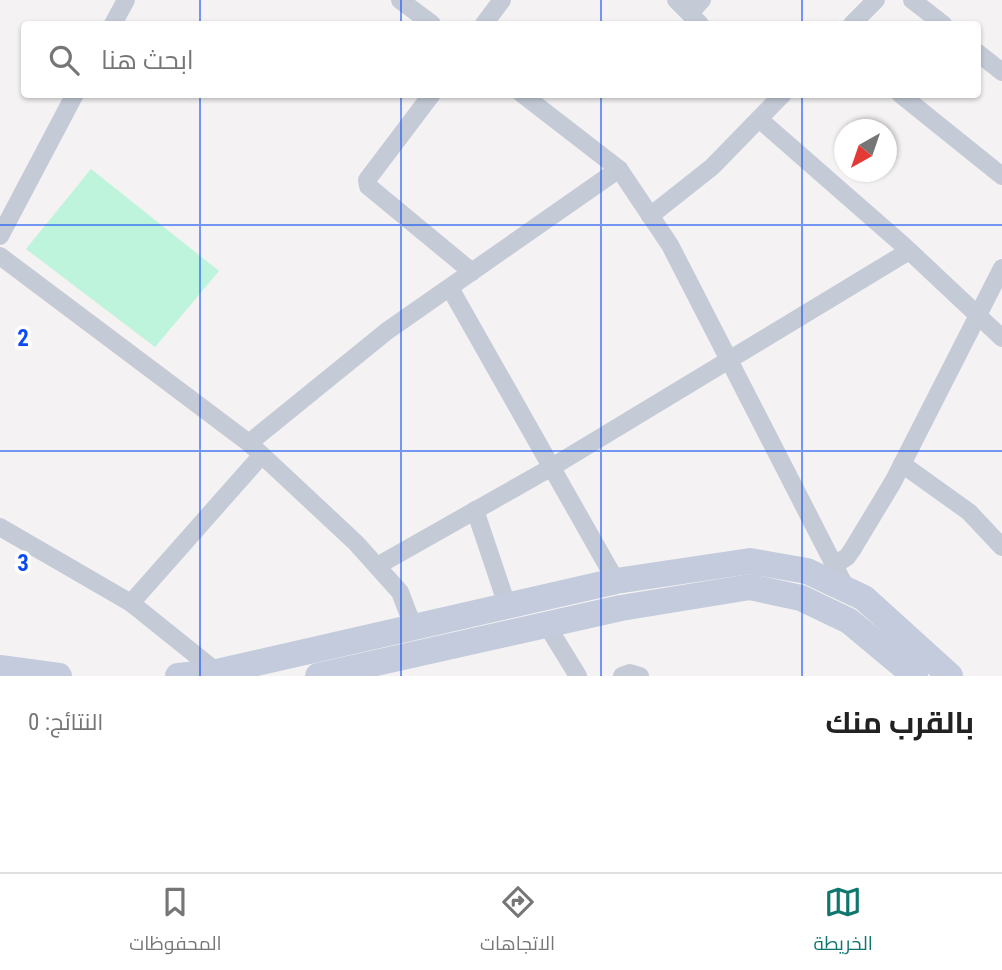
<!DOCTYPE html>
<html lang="ar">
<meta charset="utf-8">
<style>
:root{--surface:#fff;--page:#f2f2f2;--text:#222;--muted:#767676;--line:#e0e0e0;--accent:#0f766e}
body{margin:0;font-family:"Roboto Condensed",Cairo,sans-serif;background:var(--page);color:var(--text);direction:rtl}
.compass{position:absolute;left:834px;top:119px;width:63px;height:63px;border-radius:50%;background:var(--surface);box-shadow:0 2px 5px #0004;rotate:220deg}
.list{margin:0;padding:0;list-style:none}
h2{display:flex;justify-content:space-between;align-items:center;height:91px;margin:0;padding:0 28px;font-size:30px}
h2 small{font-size:23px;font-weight:400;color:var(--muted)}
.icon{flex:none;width:38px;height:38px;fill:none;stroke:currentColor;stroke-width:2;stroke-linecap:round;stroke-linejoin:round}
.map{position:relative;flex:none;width:1002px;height:676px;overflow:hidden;direction:ltr}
.search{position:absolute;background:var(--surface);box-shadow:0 2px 5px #0004;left:21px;right:21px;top:21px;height:77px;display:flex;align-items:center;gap:18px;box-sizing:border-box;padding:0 24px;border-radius:7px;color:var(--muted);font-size:26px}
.sheet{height:196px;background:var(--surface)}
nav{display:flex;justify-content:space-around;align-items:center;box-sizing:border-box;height:98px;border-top:2px solid var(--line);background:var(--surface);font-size:19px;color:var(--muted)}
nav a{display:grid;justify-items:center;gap:4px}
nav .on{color:var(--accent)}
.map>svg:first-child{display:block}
.green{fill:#bef4db}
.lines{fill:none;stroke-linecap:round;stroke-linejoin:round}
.street{stroke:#c4cbd7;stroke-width:18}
.secondary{stroke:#c3cbdc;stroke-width:26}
.grid{fill:none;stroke:#0a4bf6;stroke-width:2;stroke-opacity:0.55}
.grid-label{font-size:23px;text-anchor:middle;font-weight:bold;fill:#0a4bf6;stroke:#fff;stroke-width:7;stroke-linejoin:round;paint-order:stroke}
</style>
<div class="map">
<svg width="1002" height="676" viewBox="0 0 1002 676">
<rect width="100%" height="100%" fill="#f4f2f2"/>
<path class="green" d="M91,169L219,271L155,347L26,249Z"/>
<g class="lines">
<g class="street">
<path d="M400,0L432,24"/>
<path d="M676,0L700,24"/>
<path d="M912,0L943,24"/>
<path d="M690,13L702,0"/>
<path d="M113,24L126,0"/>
<path d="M484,24L502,0"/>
<path d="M852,24L876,0"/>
<path d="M978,53L1002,72"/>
<path d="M432,94L367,180L368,186L472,272"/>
<path d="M522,94L619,169L670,245L847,590"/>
<path d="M900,94L1002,176"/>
<path d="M759,119L903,245L1002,338"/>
<path d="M650,216L712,167L783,94"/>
<path d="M0,236L75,94"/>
<path d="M0,256L249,443L356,543L400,592L413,626"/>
<path d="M450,288L616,581"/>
<path d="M249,443L387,331L619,169"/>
<path d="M902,464L969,512L1002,547"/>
<path d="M475,510L507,605"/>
<path d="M0,527L131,603L217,672"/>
<path d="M834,565L847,557L852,550L893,482L1002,268"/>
<path d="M377,566L552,467L909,251"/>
<path d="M131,603L261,456"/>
<path d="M546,624L578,676"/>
<path d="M622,676L630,673L640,676"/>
</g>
<g class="secondary">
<path d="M0,668L59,676"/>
<path d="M178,676L217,672L616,581L750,561L807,571L864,598L950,676"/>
<path d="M318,676L621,608L750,587L801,598L849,621L915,676"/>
</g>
</g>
<path class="grid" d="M200,0V24M401,0V24M601,0V24M802,0V24M200,94V676M401,94V676M601,94V676M802,94V676M0,225H1002M0,451H1002"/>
<g class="grid-label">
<text x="23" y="346">2</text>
<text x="23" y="571">3</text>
</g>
</svg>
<svg class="compass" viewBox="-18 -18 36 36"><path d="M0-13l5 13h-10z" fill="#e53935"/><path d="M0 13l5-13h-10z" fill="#767676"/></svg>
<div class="search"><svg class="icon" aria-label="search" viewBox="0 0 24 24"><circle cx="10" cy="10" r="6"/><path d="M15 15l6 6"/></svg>ابحث هنا</div>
</div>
<section class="sheet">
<h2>بالقرب منك<small>النتائج: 0</small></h2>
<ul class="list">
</ul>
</section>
<nav>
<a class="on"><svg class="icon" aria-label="map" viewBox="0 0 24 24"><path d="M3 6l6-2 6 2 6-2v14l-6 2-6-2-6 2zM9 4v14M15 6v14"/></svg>الخريطة</a>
<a><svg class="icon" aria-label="directions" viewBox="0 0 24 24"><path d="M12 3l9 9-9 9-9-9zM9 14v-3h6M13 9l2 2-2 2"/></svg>الاتجاهات</a>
<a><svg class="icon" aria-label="saved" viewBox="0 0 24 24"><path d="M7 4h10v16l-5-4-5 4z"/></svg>المحفوظات</a>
</nav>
